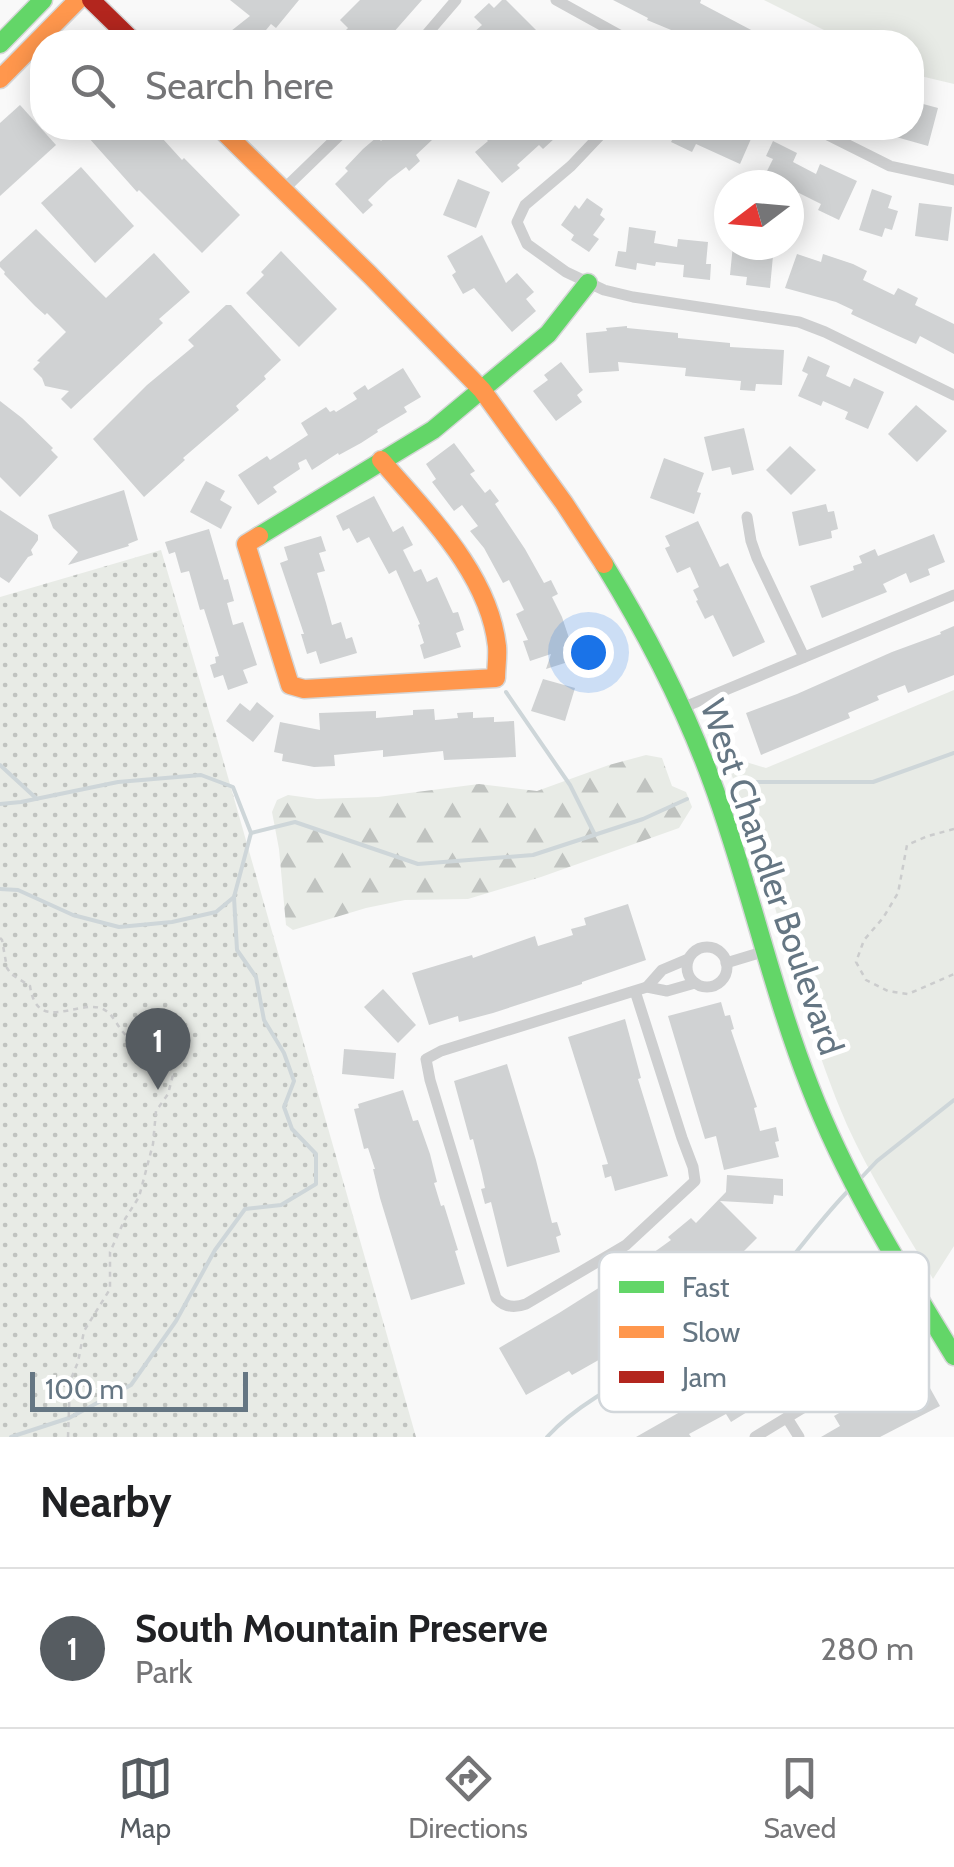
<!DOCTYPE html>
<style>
:root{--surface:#fff;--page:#f6f6f6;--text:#202124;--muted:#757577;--line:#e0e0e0;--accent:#565c61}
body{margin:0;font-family:Cabin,sans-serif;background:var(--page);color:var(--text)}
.compass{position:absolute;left:714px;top:170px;width:90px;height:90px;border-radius:50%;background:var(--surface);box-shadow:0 5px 25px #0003;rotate:254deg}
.scale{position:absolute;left:30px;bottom:25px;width:218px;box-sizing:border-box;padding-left:10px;border:5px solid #657683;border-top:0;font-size:28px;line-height:35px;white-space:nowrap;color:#657683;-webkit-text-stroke:8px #fff;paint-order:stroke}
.you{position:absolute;left:588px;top:652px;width:35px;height:35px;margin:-25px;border:8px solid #fff;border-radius:50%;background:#1a73e8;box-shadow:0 0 0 15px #1a73e833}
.badge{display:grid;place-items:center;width:65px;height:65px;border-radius:50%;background:var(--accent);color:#fff;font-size:32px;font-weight:700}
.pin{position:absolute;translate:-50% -82px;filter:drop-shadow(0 2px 5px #0008)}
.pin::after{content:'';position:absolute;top:52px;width:35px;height:30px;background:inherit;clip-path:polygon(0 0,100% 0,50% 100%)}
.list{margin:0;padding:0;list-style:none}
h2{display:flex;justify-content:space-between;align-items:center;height:130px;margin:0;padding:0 40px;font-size:42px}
h2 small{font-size:32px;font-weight:400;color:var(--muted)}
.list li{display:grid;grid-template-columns:65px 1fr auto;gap:30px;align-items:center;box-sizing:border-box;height:160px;padding:0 40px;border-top:2px solid var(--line)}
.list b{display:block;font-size:38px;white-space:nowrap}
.list p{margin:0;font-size:32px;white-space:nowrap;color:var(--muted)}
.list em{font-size:32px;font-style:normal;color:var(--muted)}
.icon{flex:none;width:55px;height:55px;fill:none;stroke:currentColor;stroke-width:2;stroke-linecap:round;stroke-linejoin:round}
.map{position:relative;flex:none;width:954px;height:1437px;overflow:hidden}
.search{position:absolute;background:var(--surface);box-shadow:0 5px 25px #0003;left:30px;right:30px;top:30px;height:110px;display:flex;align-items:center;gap:25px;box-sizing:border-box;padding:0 35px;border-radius:40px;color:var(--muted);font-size:38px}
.sheet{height:290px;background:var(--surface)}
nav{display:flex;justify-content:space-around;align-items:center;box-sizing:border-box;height:140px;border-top:2px solid var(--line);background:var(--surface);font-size:28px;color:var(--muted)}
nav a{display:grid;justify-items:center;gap:5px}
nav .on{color:var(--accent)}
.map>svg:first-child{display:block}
.grass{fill:#e8ebe6}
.forest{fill:url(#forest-firs)}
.park{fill:url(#park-dots)}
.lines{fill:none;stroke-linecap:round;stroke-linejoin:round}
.stream{stroke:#ced6d9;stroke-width:4}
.building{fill:#d0d2d3}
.fast-casing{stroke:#d5d6d7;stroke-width:21}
.slow-casing{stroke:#d5d6d7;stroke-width:21}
.jam-casing{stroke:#d5d6d7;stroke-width:21}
.path{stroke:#cbcccd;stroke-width:2.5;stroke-dasharray:5 5;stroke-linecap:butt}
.street{stroke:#cecfd0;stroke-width:11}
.fast{stroke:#63d668;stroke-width:18}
.slow{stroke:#ff974d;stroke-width:18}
.jam{stroke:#b3261e;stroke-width:18}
.labels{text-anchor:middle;stroke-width:10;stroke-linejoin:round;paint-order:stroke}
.street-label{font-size:35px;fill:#657683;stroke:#fff}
.key{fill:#fff;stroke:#d1d6da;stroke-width:2.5}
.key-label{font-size:28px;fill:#657683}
</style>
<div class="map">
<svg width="954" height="1437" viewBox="0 0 954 1437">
<defs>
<pattern id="forest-firs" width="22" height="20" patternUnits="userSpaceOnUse" patternTransform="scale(2.5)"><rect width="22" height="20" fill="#e8ebe6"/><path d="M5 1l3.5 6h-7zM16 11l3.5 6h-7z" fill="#c0c3c0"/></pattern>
<pattern id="park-dots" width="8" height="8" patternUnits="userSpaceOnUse" patternTransform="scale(2.5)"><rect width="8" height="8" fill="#e8ebe6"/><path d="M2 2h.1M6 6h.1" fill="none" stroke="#c0c3c0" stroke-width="1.8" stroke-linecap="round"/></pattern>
</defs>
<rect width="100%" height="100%" fill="#f9f9f9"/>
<g class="grass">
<path d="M764,0H954V84L912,74V42H848Z"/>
<path d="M954,690V1246L933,1279C904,1228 871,1178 847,1125C797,1010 775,885 729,768L746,762L766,768Z"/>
</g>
<path class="forest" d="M646,755L662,758L672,786L686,792L692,807L679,828L541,877L468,899L405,900L366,908L293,930L286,925L279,849L272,812L277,800L288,795L317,799L378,797L479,784L537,791L609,765Z"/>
<path class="park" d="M161,550L218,742L416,1437H0V597Z"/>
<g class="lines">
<g class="stream">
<path d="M506,692L570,785L595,835"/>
<path d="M0,765L37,799"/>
<path d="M746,782H873L954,753"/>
<path d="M0,804L21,802L118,782L201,775L233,787L251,833L295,822L418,864L533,855L643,819L687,799"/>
<path d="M0,889L18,890L73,915L119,927L172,922L216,912L234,897L251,833"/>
<path d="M860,1179L877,1161L954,1100"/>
<path d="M11,1437L69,1418L131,1385L176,1321L215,1250L245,1209L281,1205L316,1184V1154L292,1129L284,1107L294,1081L284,1053L264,1020L256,977L237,950L234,897"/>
<path d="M547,1437C591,1389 663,1365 716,1328C732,1316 750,1304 764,1289C795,1257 819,1220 850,1189"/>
</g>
</g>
<g class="building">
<path d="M230,0H299L276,28L271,24L256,42H217L250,16Z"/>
<path d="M360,0H422L385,42H334L348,28L340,20Z"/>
<path d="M502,0H506L538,32L528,42L517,34L509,42H463L482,25L474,17L489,3L494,8Z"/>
<path d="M613,0H701L700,3L774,42H700L647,20L648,18Z"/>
<path d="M912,101L938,108L928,146L875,131V128H912Z"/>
<path d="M20,105L56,145L0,196V123Z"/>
<path d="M80,128H153L182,160L184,158L240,215L202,253L139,190L137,192Z"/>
<path d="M397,128H435L427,135L432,140L416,155L420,161L409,171L406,167L389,180L368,200L373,205L363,214L335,184L348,171L345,168L363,149L377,137L381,141Z"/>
<path d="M494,128H566L543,149L539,145L517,165L520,168L502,183L475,152L488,141L484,137Z"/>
<path d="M678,128H745L754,132L740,164L696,144L692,152L671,142Z"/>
<path d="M773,141L797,153L793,162L816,174L820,164L857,181L839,220L818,210L821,204L789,188V185H768L770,182L763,179L773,159L766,156Z"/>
<path d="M81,167L134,226L95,263L41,203Z"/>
<path d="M458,179L490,192L476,228L443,215Z"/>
<path d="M872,189L892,196L888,208L898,211L892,230L885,228L882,237L859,230Z"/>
<path d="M587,198L603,209L600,215L605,219L593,235L599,239L589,252L571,240L574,235L561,225L575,205L579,209Z"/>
<path d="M919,203L952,207L948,241L915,236Z"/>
<path d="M629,227L656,231L654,243L677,247L678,239L708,242L706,264H711L710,280L683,277L684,265L656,262L655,266L637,263L636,270L615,266L618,251L626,252Z"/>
<path d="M36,229L106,298L154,253L190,292L159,319L163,323L71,409L61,399L69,391L45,386L42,378L33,369L40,362L37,361L66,332L47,313L45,315L35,306L4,274L5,272L0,267V262Z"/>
<path d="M482,235L506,283L517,273L534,292L526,299L536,311L512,332L474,288L463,294L452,275L456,272L447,256Z"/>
<path d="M733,245H774L770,288L746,285L747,277L730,275Z"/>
<path d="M281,251L337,309L299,347L246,293L264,275L261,272Z"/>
<path d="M797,254L821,262L823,254L853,264L867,271L863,280L894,295L898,288L918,298L915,305L954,324V354L920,336L916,344L896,335L851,314L853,310L836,302L785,288Z"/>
<path d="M226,305H231L281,360L264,376L266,379L236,406L239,410L183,458L185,460L144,497L93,439L147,385L194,346L188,340Z"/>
<path d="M627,326V328L678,333V338L730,343V347L784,350L782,385L756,384L755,391L740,390L741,381L685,376L686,368L618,362L619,371L589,373L586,333L607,331L606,328Z"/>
<path d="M808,356L830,366L826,376L850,387L854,378L884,392L868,429L845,419L848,412L823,401L821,406L798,396L808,374L802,371Z"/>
<path d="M561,362L583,390L577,395L582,402L556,421L533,391L548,380L544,375Z"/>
<path d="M403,368L421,397L404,407L407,412L377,430L378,432L361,443L339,455L338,453L312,470L306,459L298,463L300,469L273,487L277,492L258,505L238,475L267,456L270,460L308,435L301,423L326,407L330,412L334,410L336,412L357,399L353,393L365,385L368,390Z"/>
<path d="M0,401L22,418L53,448L51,450L58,457L20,497L0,477Z"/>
<path d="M916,405L947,431L917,462L888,434Z"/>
<path d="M744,428L754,470L732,475L730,467L712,471L704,437Z"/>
<path d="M454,443L475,471L470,474L485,493L490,489L499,501L495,504L525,549L544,583L551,580L558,594L552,597L562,617L571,644L563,647L568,662L546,669L551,654L530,661L523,641L528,640L516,614L524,610L509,580L503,583L484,548L470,531L478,526L462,505L454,511L432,482L436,479L426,464Z"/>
<path d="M790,446L816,470L791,495L766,470Z"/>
<path d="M664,458L704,473L697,492L701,493L694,514L650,498Z"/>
<path d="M206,481L225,491L220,500L232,507L221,529L190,512Z"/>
<path d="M124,490L138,540L128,544L129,546L68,565L78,552L53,528L48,515Z"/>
<path d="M374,496L393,532L403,526L413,545L403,550L414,572L421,569L427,582L437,577L453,613L458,612L464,630L456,633L461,647L424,659L420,645L424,643L418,625L420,624L396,570L389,574L369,537L357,543L349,528L343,531L336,516Z"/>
<path d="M826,504L828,512L834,511L838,529L831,531L832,538L799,546L792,512Z"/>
<path d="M0,510L38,535V540L31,550L33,555L28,557L9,583L0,577Z"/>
<path d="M698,521L720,567L728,563L765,642L733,657L713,615L705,619L696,601L698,600L693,590L699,587L690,567L677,573L665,548L670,546L665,536Z"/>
<path d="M209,529L224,580L228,579L234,601L227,603L233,625L243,622L257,665L243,670L248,683L228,690L223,675L214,678L210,665L216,663L215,657L219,656L204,609L200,610L189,571L181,573L175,552L169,554L165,542Z"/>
<path d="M934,534L945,562L928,569L930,575L910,583L906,573L883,584L887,592L822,618L810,586L854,570L853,566L862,563L859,556L875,549L878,556Z"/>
<path d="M321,536L326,551L319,553L325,571L317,573L326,603L332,625L341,622L346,639L352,637L357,653L320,664L316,651L307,654L301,634H304L280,563L288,560L284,547Z"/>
<path d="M954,626V675L908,693L905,685L877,696L879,700L848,713L850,718L761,755L746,713L797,694L892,652L941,634L940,632Z"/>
<path d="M543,679L575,688L565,721L531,711Z"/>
<path d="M257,702L274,716L253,742L226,721L240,703L250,711Z"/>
<path d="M434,709L435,720L458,718L457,713L473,712V718L494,717V722L514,721L516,757L444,760L443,751L383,757V750L334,755L335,766L314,767L282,761L283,754L274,752L280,722L320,730L319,713L376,711V718L413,715V710Z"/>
<path d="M628,904L646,960L582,982V984L493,1013L459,1022L458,1016L429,1025L412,973L472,955L473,958L535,936L538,946L573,935L571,929L586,925L584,918Z"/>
<path d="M383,989L416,1025L398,1043L364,1007Z"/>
<path d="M721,1002L725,1016L730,1015L734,1029L731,1030L757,1107L754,1108L760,1131L776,1127L779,1141L775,1142L779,1157L724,1170L716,1136L705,1139L668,1016Z"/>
<path d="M625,1019L641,1078L638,1079L668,1176L615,1191L611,1176L605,1178L602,1165L608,1164L568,1037Z"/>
<path d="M344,1049L396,1053L394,1079L342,1074Z"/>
<path d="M507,1064L536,1160L552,1223L557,1222L561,1235L556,1237L560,1252L507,1267L491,1202L485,1204L481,1189L485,1188L482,1174L473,1139L470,1140L454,1081Z"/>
<path d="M403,1090L413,1121L418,1120L430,1154L437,1182L434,1183L441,1206L444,1205L458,1250L455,1251L465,1284L411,1300L380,1198L373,1169H375L368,1148L364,1149L354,1109L359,1108L358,1104Z"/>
<path d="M727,1175L783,1179V1196L774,1195L773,1204L720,1201L757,1238L737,1258L735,1257L686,1296L689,1300L677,1308L626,1339L627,1341L610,1351L611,1353L581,1370L572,1375L569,1371L526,1395L499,1348L559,1313L646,1258L671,1240L668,1237L691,1218L696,1223L726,1192Z"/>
<path d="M871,1291L887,1320L874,1328L878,1335L826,1364L825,1362L805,1374L802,1370L781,1383L784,1389L731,1422L726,1414L689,1434L691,1437H636L738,1379L735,1374L766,1357L768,1360L845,1313L841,1307Z"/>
<path d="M921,1372L940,1406L880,1437H821L840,1426L834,1416L883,1388L901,1379L903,1382Z"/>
</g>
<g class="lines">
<defs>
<g id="fast">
<path d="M0,44L43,0"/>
<path d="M259,536L433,430L548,334L588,283"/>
<path d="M604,564C647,634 684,705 712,782C749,882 771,988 810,1087C847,1183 901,1269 954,1356"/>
</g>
<g id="slow">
<path d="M0,79L78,0"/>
<path d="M220,128L370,275L482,390L564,503L604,564"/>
<path d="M259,536L246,544L290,685L304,689L496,678C496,668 498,657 497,646C489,573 426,513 381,460"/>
</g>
<path id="jam" d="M91,0L134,42"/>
</defs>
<use href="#fast" class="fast-casing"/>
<use href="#slow" class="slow-casing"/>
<use href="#jam" class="jam-casing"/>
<g class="path">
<path d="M954,829L928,836L907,845L898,893L883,918L864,940L856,962L866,980L888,991L908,994L954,974"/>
<path d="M0,938L2,940L7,968L11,974L30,986C37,1033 74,1001 101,1008C114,1013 117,1028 127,1036C147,1054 161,1042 173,1075L168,1094L156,1111L153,1144L139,1197L125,1219L110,1252V1289L84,1331L78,1362L70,1381L68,1437"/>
</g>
<g class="street">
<path d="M556,0L632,42"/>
<path d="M420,42L456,0"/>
<path d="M607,128L571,166L525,205L517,222L527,244L566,272L604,290L633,297L799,322L825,332L954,395"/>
<path d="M814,128L890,166L954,180"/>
<path d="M283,190L347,128"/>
<path d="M747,517L751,541L757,558L804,657"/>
<path d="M682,708L954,595"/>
<circle cx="707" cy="967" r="20"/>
<path d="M726,963L766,951"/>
<path d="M647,987L662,970L688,959"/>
<path d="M635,991L682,1138L693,1167L695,1181L626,1245L526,1304C515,1308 504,1307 496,1298L430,1080L426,1059L441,1051L647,987L667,991L695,983"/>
<path d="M787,1418L799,1437"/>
<path d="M755,1437L936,1327"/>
</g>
<use href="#fast" class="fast"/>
<use href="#slow" class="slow"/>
<use href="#jam" class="jam"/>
</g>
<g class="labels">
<g class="street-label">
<text transform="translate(772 877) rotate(71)" y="12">West Chandler Boulevard</text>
</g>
</g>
<rect x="599" y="1252" width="330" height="160" rx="15" class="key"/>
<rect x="619" y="1281" width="45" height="12" fill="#63d668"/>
<rect x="619" y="1326" width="45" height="12" fill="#ff974d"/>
<rect x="619" y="1371" width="45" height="12" fill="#b3261e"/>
<g class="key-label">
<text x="682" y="1297">Fast</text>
<text x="682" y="1342">Slow</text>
<text x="682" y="1387">Jam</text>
</g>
</svg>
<svg class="compass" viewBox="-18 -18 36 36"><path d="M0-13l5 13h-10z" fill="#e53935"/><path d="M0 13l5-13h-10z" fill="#757577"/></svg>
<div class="scale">100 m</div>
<div class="you"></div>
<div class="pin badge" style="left:158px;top:1090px">1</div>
<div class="search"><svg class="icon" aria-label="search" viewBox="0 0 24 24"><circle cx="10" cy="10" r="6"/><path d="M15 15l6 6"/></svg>Search here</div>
</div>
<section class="sheet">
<h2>Nearby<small></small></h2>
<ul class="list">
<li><span class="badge">1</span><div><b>South Mountain Preserve</b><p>Park</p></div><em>280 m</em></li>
</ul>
</section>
<nav>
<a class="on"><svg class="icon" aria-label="map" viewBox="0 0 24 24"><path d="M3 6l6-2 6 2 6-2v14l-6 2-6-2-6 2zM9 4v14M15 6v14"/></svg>Map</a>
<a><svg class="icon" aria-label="directions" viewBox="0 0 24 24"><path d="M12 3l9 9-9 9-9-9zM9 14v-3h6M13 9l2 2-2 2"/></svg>Directions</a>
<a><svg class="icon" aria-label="saved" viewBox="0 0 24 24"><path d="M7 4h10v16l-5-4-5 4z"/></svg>Saved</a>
</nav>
